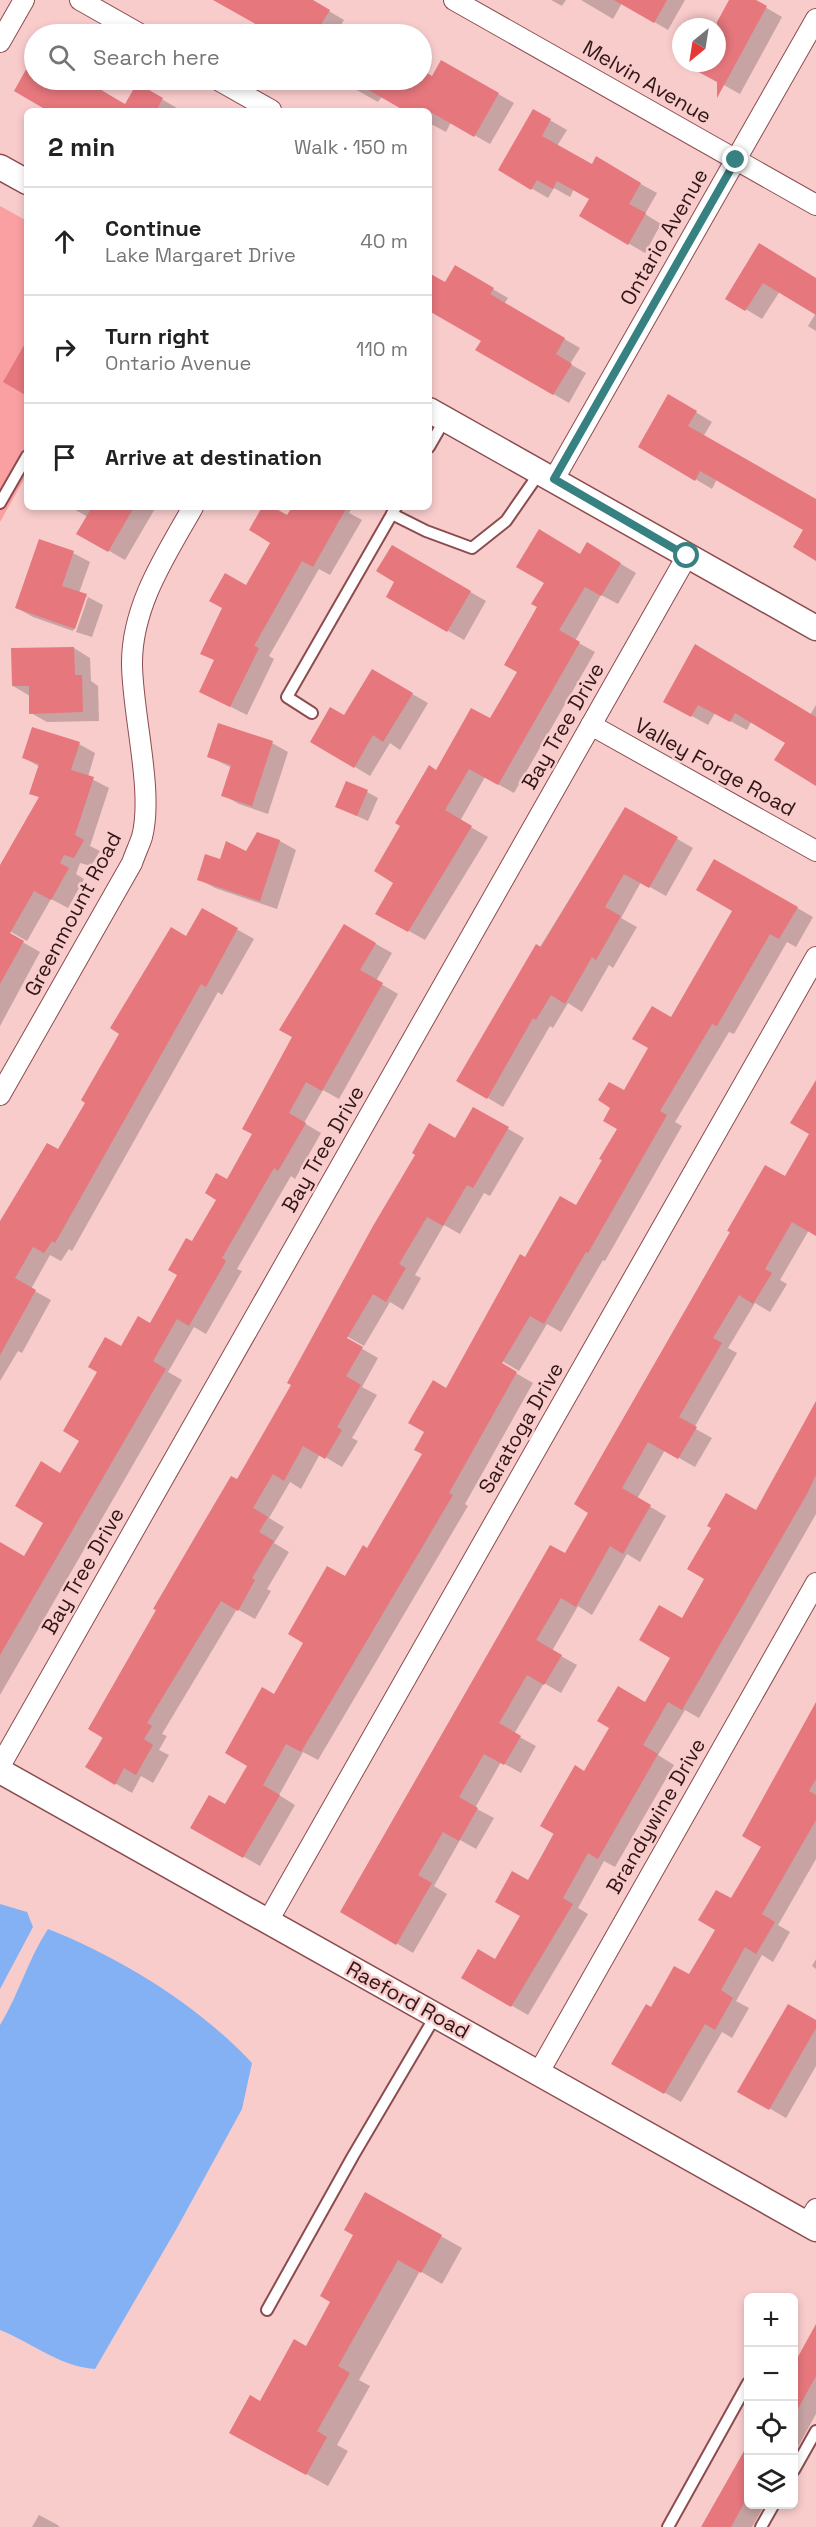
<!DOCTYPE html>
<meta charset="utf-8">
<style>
:root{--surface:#fff;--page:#f2f2f2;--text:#222;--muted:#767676;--line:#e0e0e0}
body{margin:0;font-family:"Space Grotesk",sans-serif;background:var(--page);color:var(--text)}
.controls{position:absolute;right:18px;bottom:18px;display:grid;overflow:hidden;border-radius:9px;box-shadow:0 3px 9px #0003}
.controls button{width:54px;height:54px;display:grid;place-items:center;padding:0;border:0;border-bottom:2px solid var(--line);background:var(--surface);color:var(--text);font:30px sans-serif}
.compass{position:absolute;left:672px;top:18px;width:54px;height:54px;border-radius:50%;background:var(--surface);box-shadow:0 3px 9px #0003;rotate:210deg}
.stop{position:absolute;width:18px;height:18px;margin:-14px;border:4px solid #388183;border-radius:50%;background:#fff}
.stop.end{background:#388183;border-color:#fff;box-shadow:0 2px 6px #0008}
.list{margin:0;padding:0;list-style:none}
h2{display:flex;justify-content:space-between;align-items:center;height:78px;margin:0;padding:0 24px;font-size:26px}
h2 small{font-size:20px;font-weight:400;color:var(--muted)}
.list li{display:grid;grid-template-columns:39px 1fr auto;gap:18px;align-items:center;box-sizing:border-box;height:108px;padding:0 24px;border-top:2px solid var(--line)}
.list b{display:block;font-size:22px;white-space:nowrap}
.list p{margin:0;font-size:20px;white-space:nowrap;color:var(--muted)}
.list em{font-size:20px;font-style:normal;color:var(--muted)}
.icon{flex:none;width:33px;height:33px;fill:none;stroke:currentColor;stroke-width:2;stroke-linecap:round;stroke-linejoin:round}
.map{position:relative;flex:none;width:816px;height:2527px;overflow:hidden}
.search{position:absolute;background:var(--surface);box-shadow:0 3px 9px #0003;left:24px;top:24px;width:408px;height:66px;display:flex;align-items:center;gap:15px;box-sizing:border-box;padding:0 21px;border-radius:33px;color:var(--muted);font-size:22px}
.panel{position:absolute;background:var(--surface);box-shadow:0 3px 9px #0003;left:24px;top:108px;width:408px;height:402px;border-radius:9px}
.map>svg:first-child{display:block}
.green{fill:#fba0a2}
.water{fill:#83b1f4}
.shadow{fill:#0003}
.building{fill:#e5777d}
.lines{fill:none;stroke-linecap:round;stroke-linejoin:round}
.service-casing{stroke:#8c4c4f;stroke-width:14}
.minor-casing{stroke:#8c4c4f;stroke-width:22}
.tertiary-casing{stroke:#8c4c4f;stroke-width:27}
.service{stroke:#fff;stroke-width:10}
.minor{stroke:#fff;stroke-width:20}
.tertiary{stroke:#fff;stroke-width:24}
.route{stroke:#388183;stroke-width:8}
.labels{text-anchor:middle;stroke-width:5;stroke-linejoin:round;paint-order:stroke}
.street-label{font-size:21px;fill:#311617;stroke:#f9cccc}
</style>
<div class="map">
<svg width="816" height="2527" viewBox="0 0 816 2527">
<rect width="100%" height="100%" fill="#f9cccc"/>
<path class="green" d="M0,206L27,221V474L0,522Z"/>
<g class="water">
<path d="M0,1904L27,1912L33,1927L0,1989Z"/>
<path d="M48,1929C120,1957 199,2006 252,2063L242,2109L177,2228L95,2369C58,2366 33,2343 0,2330V2025C19,1994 28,1959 48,1929Z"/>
</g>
<g class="shadow">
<path d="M216,0H310L344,20L337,32L339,34H263L266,29Z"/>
<path d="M551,0H566L562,6Z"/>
<path d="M581,0H685L668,30L622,3L613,19Z"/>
<path d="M731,0H753L782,17L740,94L693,68L696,63H717L716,27Z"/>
<path d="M34,58V80H97L94,85L126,106L137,85L177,108L176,111H51L16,91Z"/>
<path d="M442,62L514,103L490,144L451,122L446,132L429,123V111H408L382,96L378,102L339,80H422V72L432,78Z"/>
<path d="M534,111L567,130L557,146L592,166L596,159L657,193L645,214L661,224L645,253L581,216L591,199L574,189L570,197L554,188L548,198L500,170Z"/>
<path d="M759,245L816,279V331L808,326L816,313L780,291L762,319L727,298Z"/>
<path d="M455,267L508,298L504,304L580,348L570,364L586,373L569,403L477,350L483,341L429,309V274L446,284Z"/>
<path d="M669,396L712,422L703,437L816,501V559L805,530L717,479L712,489L640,446Z"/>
<path d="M70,507H156L125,560L78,533L88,517Z"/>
<path d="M264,507H270L288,517L293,507H352L349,513L362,520L330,575L319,569L269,656L274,659L247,715L201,692L216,661L202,653L246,587L272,542Z"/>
<path d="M588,544L636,573L618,604L601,595L575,641L595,652L514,793L485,777L460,821L488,837L425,940L377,913L395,882L436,772L491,720Z"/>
<path d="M392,547L486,601L464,640L388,596L396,581Z"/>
<path d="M73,553L90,562L79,593L88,597H85L73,631L33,617L17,608Z"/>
<path d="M88,597L103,605L92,637L76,632Z"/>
<path d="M74,648L90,658L91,681L98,686L99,721L47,722L31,713L30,696L13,686Z"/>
<path d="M372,671L428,703L400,750L390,743L370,776L312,741L345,717Z"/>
<path d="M665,701L810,715L816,705V783L787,743L751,722L747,730L715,713L708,725Z"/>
<path d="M272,743L288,752L268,814L239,804L223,795L232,768L208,756Z"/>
<path d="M79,744L95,753L88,777L109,788L90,846L100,851L91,866L80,863L76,874L84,879L68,908L51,899L27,941L4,928L3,931L40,952L0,1026V868L40,798L31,793L40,767L24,758Z"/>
<path d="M367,792L378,798L368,821L348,812Z"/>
<path d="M625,809L693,848L666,896L641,882L621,918L637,927L613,968L609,965L582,1012L568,1003L553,1028L550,1026L503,1107L458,1080Z"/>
<path d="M258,834L280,841L296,850L277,909L215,888L199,879L221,861L247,852Z"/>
<path d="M715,861L813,917L796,947L787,942L734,1034L729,1032L675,1122L682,1126L605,1261L603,1260L561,1332L547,1324L519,1371L497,1358L495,1361L533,1383L465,1504L468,1506L318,1760L303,1752L279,1795L295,1805L260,1866L192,1827L225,1806L249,1765L274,1696L345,1578L368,1550L424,1454L446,1390L526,1259L577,1207L604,1160L619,1129L624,1092L671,1019L734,910Z"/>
<path d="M203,910L254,939L222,995L218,992L72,1251L69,1249L61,1261L50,1255L31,1289L51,1300L22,1353L18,1351L0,1381V1224L59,1151Z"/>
<path d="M344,926L392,953L376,981L398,994L339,1099L323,1090L304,1123L321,1133L295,1179L291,1176L237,1269L242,1271L206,1334L194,1327L168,1372L182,1380L0,1695V1544L24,1558L45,1522L61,1475L80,1441L121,1348L151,1325L179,1275L192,1243L254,1134L294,1037Z"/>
<path d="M816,1098V1234L809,1230L780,1280L787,1284L770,1312L755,1303L728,1348L737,1353L694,1428L712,1438L695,1467L665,1450L637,1499L666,1516L640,1562L627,1554L592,1615L578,1606L552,1651L577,1665L561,1693L544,1683L514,1734L536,1746L521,1773L501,1762L475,1808L494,1818L476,1849L460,1840L434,1886L447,1894L413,1953L342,1911L565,1556L811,1134Z"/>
<path d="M474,1109L524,1138L490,1196L484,1193L460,1234L444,1225L415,1275L421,1278L403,1310L390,1302L364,1346L341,1333L340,1336L378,1358L362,1387L377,1395L352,1438L358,1441L342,1467L320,1454L301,1489L290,1482L269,1518L284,1527L274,1543L289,1552L267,1589L271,1591L255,1619L237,1609L162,1734L167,1736L159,1750L169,1755L153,1783L141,1776L132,1793L87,1767L237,1481Z"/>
<path d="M816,1404V1514L699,1718L685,1710L658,1755L674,1765L615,1867L604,1861L578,1908L588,1914L528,2015L463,1978L496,1961L522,1916L528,1882L585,1773L646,1704L672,1658L682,1620L757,1512Z"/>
<path d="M816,1705V1859L778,1925L790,1932L773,1962L762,1955L736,2001L749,2008L732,2038L722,2032L681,2102L613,2063L651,2009L690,1976L763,1846Z"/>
<path d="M816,1959V1969L812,1966Z"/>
<path d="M816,2022V2066L786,2118L740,2091Z"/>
<path d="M366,2194L462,2248L442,2284L420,2271L359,2380L370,2386L337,2445L348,2451L328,2486L252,2444L261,2403L306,2348L332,2302L355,2235Z"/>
<path d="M805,2347L816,2353V2414L794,2454V2367Z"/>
<path d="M748,2447V2504H765L752,2527H703Z"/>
<path d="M39,2515L56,2524L60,2527H32Z"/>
</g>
<g class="building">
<path d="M213,0H313L330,10L315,34H273Z"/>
<path d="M614,0H667L654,23Z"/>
<path d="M729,0H756L767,6L717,98V82L682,63H717V22Z"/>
<path d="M34,55V80H98L94,86L125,104L137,83L163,98L156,111H48L14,91Z"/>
<path d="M441,60L499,93L474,137L429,111H405L351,80L422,81V70L432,76Z"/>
<path d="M533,109L551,119L542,136L592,164L596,156L641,183L629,204L646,213L628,245L579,216L589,199L557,181L553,189L537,180L531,190L498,170Z"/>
<path d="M759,243L816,278V315L763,283L745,311L725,299Z"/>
<path d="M455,265L494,288L490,294L565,338L556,354L572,364L553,395L475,350L481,341L429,311V273L445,282Z"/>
<path d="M27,340V396L3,382Z"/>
<path d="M668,394L697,411L688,426L816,499V561L793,547L803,530L700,471L695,481L638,447Z"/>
<path d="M92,507H134L108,552L76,534Z"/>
<path d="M262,507H273L287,515L292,507H347L313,567L302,561L254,646L259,648L230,707L199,692L214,660L200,654L222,608L209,601L225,573L246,585L270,543L249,530Z"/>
<path d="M539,529L580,554L587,542L621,563L601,596L585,587L559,630L580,642L498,785L469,769L445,810L472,826L408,932L375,914L393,883L374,871L400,826L395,823L429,765L436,770L471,708L490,718L517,672L504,665L537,607L531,604L544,583L516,567Z"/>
<path d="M39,539L74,551L62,586L87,594L75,629L15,608Z"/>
<path d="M392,545L471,591L447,632L386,597L394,582L376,571Z"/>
<path d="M695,644L816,717V786L774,760L785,743L735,713L730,722L698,705L691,717L663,702Z"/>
<path d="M74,647L75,675H82L83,712L29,714V686H12L11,648Z"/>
<path d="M372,669L413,693L383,742L373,735L354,768L310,742L330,707L344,715Z"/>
<path d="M218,723L273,741L252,806L221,796L231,765L207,757Z"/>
<path d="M32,727L80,742L71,770L94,777L75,835L84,840L74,858L64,855L60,863L69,868L51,900L34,891L10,933L24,941L0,984V865L39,797L29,794L39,764L22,758Z"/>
<path d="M346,781L368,790L357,816L335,807Z"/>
<path d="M625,807L678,837L649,888L624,874L605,907L621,916L596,960L592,957L565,1004L551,995L536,1020L533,1018L487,1099L456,1081L536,944L541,947Z"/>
<path d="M257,832L280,840L260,901L197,880L205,854L220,859L226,841L246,851Z"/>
<path d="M714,859L798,907L779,939L770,934L717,1026L712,1024L660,1111L667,1115L588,1253L586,1252L544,1324L530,1316L502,1363L517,1372L449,1493L453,1495L301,1752L286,1744L263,1785L280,1795L243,1858L190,1828L209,1795L225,1804L247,1766L225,1753L262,1687L274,1694L303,1643L288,1634L327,1566L345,1576L363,1545L367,1548L422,1454L414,1450L424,1432L408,1423L433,1380L446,1388L520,1254L525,1257L560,1196L576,1205L602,1160L599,1159L617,1129L603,1121L610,1108L598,1100L609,1082L624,1090L648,1048L632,1039L652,1006L671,1017L732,911L696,890Z"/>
<path d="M202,908L238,928L206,987L201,984L55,1243L52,1241L44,1253L33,1247L15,1278L36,1290L0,1355V1221L47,1143L58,1149L85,1103L81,1100L119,1034L110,1028L171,927L186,936Z"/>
<path d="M344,924L376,943L360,970L383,983L322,1091L306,1082L289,1113L306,1123L278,1171L274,1168L222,1258L226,1261L189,1326L177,1319L153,1361L166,1369L0,1655V1542L24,1556L43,1523L15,1506L41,1461L60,1473L79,1441L63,1431L97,1372L88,1367L105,1337L121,1346L138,1316L150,1323L177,1275L168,1270L186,1238L192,1241L216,1200L205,1193L216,1173L227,1179L252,1134L242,1129L292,1037L279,1030Z"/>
<path d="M816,1080V1236L792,1222L765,1269L772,1273L753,1304L739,1295L713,1338L722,1343L679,1417L697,1427L678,1459L648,1442L622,1488L651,1505L623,1554L610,1546L576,1607L561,1598L536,1640L562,1655L544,1685L527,1675L499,1723L521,1736L504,1765L484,1754L459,1797L478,1808L459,1841L443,1832L418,1875L432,1883L396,1945L340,1912L550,1545L565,1553L588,1513L574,1504L730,1232L727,1231L765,1165L785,1176L809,1134L790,1123Z"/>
<path d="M473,1107L509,1127L473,1188L467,1185L443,1226L427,1217L399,1264L406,1268L386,1302L373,1294L347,1338L363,1347L346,1376L361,1385L337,1427L342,1430L325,1459L303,1446L284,1481L273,1474L253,1508L268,1517L259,1532L274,1541L252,1578L255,1580L238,1611L221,1601L147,1723L152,1726L144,1739L153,1745L136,1775L124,1768L115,1785L85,1767L103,1738L88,1729L156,1610L153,1609L195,1537L231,1476L237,1479L291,1385L287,1383L373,1226L415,1155L412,1153L429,1123L455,1138Z"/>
<path d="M816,1401V1475L807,1494L682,1710L668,1702L643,1745L658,1754L598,1859L588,1853L563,1898L573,1904L511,2007L461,1978L478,1949L495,1959L520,1916L495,1902L512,1871L528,1880L554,1834L540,1826L575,1765L584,1771L609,1728L597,1721L618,1686L645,1702L670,1658L639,1640L659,1605L682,1618L704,1579L687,1569L711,1528L707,1526L726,1493L756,1510Z"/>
<path d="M816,1702V1779L809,1791L816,1795V1820L762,1914L775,1922L756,1954L745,1947L721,1990L733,1998L715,2030L705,2024L664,2094L611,2064L646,2004L651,2007L674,1966L689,1974L715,1930L698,1920L716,1890L731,1898L761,1847L742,1836Z"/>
<path d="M788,2004L816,2020V2028L769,2110L737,2092Z"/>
<path d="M365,2192L442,2235L421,2273L398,2260L338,2366L350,2373L317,2431L327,2437L306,2475L229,2433L250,2395L260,2401L294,2339L306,2346L330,2302L320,2296L353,2235L344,2230Z"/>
<path d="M816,2324V2376L794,2416V2364Z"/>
<path d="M748,2444V2496L731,2527H701Z"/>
</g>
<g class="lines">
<defs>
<g id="service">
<path d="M429,447L445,419"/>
<path d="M0,503L27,456"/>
<path d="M392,514L426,531L472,548L506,521L540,472"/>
<path d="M312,713L287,697L396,507"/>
<path d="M267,2310L353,2156L436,2015"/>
<path d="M794,2470L816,2431"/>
<path d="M668,2527L748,2383"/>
<path d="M761,2527L774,2504"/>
</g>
<g id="minor">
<path d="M80,0L140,34"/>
<path d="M454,0L816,205"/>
<path d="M0,42L24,0"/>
<path d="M218,80L271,110"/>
<path d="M554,479L816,19"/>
<path d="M591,725L816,851"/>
<path d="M0,1095L132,863C135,854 139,846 142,837C154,791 132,713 132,663C132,605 166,555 193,507"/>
<path d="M0,1766L687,556"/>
<path d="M268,1921L816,957"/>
<path d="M539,2072L816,1583"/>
<path d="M807,2224L816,2209"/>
</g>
<g id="tertiary">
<path d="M0,167L27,182"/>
<path d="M429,410L816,628"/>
<path d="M0,1771L816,2229"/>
</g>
</defs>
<use href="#service" class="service-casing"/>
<use href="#minor" class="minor-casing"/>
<use href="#tertiary" class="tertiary-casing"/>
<use href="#service" class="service"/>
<use href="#minor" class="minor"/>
<use href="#tertiary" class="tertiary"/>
</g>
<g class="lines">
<path class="route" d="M687,556L554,479L736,160"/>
</g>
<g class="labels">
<g class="street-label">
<text transform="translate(647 82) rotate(30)" y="7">Melvin Avenue</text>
<text transform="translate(664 237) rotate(-60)" y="7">Ontario Avenue</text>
<text transform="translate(563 726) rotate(-60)" y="7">Bay Tree Drive</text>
<text transform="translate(715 767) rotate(29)" y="7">Valley Forge Road</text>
<text transform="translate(73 914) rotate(-62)" y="7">Greenmount Road</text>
<text transform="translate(323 1149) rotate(-60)" y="7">Bay Tree Drive</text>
<text transform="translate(521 1428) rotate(-60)" y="7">Saratoga Drive</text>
<text transform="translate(83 1571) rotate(-60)" y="7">Bay Tree Drive</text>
<text transform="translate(656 1816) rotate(-60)" y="7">Brandywine Drive</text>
<text transform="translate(408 2000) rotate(29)" y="7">Raeford Road</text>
</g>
</g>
</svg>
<div class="controls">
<button>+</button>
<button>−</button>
<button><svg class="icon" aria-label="locate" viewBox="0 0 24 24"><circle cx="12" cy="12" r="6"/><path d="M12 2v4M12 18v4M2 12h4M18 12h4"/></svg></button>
<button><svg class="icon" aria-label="layers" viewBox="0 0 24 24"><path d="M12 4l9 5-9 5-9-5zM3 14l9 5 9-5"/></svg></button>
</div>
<svg class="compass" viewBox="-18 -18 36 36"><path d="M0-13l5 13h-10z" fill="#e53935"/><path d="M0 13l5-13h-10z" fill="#767676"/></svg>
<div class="stop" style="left:687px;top:556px"></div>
<div class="stop end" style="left:736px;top:160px"></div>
<div class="search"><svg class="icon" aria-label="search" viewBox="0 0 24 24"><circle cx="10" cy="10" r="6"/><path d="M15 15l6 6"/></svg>Search here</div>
<section class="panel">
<h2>2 min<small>Walk · 150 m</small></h2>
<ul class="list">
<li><svg class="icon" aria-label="ahead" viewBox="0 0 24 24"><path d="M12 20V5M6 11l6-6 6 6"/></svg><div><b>Continue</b><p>Lake Margaret Drive</p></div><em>40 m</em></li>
<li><svg class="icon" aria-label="right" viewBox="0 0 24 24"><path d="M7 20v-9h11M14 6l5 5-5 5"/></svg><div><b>Turn right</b><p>Ontario Avenue</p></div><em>110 m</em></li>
<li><svg class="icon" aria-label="arrive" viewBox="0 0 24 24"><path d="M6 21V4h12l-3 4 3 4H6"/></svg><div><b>Arrive at destination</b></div></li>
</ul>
</section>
</div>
